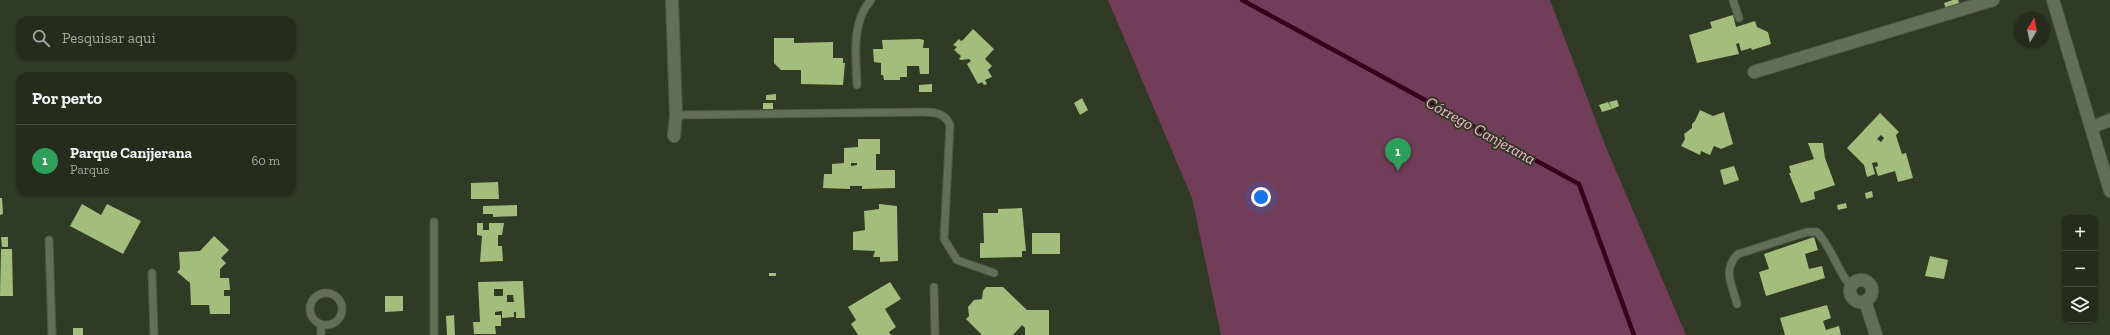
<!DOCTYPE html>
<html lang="pt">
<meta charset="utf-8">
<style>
:root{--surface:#252c1b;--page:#313828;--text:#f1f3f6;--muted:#a3a7a3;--line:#42483a;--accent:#f98fc8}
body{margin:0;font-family:"Zilla Slab",serif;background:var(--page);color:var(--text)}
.controls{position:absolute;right:12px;bottom:12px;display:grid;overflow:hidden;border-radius:8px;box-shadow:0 1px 3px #0004}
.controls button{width:36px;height:36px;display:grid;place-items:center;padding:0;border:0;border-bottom:1px solid var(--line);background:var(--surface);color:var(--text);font:20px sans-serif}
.compass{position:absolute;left:2014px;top:12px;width:36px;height:36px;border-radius:50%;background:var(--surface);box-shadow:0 1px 3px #0004;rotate:10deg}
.you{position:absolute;left:1261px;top:197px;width:14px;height:14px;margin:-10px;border:3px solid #fff;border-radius:50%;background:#1a73e8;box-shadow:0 0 0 6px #1a73e833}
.badge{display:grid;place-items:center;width:26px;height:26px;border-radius:50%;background:var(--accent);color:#fff;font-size:13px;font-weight:700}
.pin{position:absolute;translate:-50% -33px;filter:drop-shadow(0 1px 2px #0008)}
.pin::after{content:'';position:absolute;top:21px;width:14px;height:12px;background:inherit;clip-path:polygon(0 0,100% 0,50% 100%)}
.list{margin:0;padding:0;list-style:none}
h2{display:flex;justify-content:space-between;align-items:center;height:52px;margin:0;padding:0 16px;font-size:17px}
h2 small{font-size:13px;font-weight:400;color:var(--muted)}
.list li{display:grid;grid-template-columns:26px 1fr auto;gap:12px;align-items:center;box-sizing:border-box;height:72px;padding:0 16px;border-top:1px solid var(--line)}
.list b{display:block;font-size:15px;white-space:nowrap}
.list p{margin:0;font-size:13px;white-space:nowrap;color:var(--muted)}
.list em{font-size:13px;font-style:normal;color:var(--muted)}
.icon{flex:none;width:22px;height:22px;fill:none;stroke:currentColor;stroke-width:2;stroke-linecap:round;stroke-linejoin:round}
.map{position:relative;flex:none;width:2110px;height:335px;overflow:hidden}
.search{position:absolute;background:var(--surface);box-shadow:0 1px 3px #0004;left:16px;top:16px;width:280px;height:44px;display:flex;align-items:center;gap:10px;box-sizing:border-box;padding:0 14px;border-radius:12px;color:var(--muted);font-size:15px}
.panel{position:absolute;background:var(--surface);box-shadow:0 1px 3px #0004;left:16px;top:72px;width:280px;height:124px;border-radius:12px}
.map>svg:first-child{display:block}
.green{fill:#713d59}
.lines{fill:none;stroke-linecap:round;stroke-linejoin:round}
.stream{stroke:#340021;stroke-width:4.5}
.building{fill:#a2bd7c;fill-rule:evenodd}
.service-casing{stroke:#515845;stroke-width:9}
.minor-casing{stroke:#515845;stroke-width:14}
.tertiary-casing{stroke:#515845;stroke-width:14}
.service{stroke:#646e57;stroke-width:7}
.minor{stroke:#646e57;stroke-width:12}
.tertiary{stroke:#646e57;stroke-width:12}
.labels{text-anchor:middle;stroke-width:4;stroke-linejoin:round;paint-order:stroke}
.water-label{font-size:16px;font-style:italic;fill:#fbb1d7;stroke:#313a24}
</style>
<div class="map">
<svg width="2110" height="335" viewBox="0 0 2110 335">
<rect width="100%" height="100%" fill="#313a24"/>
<path class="green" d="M1108,0H1550L1605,145L1686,335H1221L1192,198Z"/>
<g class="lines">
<path class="stream" d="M1242,0L1579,184L1634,335"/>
</g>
<g class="building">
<path d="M1953,0H1958L1961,7L1946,9L1944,3Z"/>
<path d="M1733,15L1736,27L1755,21L1757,27L1768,32L1771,44L1752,50L1751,48L1741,51L1739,43L1736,44L1739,54L1697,63L1689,35L1712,28L1710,22Z"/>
<path d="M973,29L994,49L985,59L992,66L988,70L992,77L985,80L987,84L984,85L982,82L978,84L967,64L971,61L969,59L961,60L959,59L961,56L954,50L957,47L953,45L959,39L961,41L963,40Z"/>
<path d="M774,38H794V43L833,42V58H843V63H845L843,85L801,84V70H781L774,63Z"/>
<path d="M920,39L924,40L923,48H929V74H920L919,66H907V77H900V80H884L883,75H881V63L874,62L873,49H883L882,40Z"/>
<path d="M932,84V92H919V85Z"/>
<path d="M776,94V100H766V95Z"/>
<path d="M1082,98L1088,110L1080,115L1074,103Z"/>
<path d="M1617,100L1619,106L1612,109L1609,102Z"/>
<path d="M1608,102L1612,109L1602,112L1599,105Z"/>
<rect x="763" y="103" width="10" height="6"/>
<path d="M1700,110L1713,116L1724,112L1733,144L1721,149L1714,146L1710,155L1701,151L1700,155L1681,146L1685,139L1684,134L1692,128V124L1695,121Z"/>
<path d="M1880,113L1899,132L1896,135L1898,142L1902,154L1906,153L1913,178L1898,182L1895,171L1878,176L1875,167L1878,166L1877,162L1872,163L1875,174L1867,177L1864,165L1847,148ZM1881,135L1884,138L1881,142L1877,139Z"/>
<path d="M858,139H880V154H876V170H895V188L862,189V186H850V189L823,188L824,174H832V164L844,163V148L858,147ZM851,163H857V165L851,166Z"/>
<path d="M1808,143H1823L1825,158L1835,185L1814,192L1815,199L1801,203L1789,173H1791L1789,166L1814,159Z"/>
<path d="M1734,166L1739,180L1724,185L1720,170Z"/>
<path d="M498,182L499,199H471V183Z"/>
<path d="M1872,191L1873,197L1866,199L1865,193Z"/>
<path d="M0,198H2L3,214L0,215Z"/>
<path d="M1846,203L1847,208L1838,210L1837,205Z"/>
<path d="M82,204L101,215L107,204L141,221L123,254L70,226Z"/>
<path d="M879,204L897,206L898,261L880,262V257H873L875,251L853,250V232L865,230L864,211L879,209Z"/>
<path d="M517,205V216L493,217V214H483V206Z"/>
<path d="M1022,208L1026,251H1022V257L980,258V243H984L983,213H998V209Z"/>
<path d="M477,223H483V230H489V223H504L502,235H498V246H502L503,261L480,262L482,236L477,235Z"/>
<rect x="1032" y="233" width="28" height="21"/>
<path d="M214,236L229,250L221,258L226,263L220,269V278H229L230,290H224V296H230V314H210L209,305H191L190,283L177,272L180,269L179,252L200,251Z"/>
<path d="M1,237H8V247H2Z"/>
<path d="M1814,237L1818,250L1805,254L1809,269L1822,266L1825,278L1766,296L1759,272L1769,269L1764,254Z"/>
<path d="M1,249H12L13,296H0Z"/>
<path d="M1930,256L1948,260L1944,279L1925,276Z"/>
<rect x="769" y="273" width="7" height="3"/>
<path d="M523,281L525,318H516V312H514V317L502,318V311L495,312V315H501V326H495L496,334H474L473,322H480L478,282ZM494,289H503V296H494ZM507,295H513L514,302H507Z"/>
<path d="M890,282L901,299L885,309L896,327L889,332L891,335H858L851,324L856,320L848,307Z"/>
<path d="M986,287H1003L1027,310H1049V335H1025V328L1022,325L1013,335H982L966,319L969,316L968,307L974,300L982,299L983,291Z"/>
<path d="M385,296H403V311L385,312Z"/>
<path d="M1827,305L1831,318L1823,321L1826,330L1839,326L1841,335H1785L1780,318Z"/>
<path d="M454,315L455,335H447L446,316Z"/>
<rect x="73" y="328" width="10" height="7"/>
</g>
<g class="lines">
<defs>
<g id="service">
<path d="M1733,0L1739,18"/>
<path d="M857,85C856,57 851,22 871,0"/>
<path d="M676,115L923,112C935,112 945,113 950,125L944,239L957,260L994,273"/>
<path d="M49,240L52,335"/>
<path d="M152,273L154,335"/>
<path d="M934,287L935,335"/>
<circle cx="326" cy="309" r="16"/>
<path d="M1737,304C1732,284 1722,270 1738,254L1807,232H1817C1832,248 1837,270 1851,287"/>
<path d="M321,325V335"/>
<path d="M434,335V222"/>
</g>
<g id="minor">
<path d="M672,0L676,115L674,136"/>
<path d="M1754,72L1993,0"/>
<path d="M2092,127L2110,120"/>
<circle cx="1861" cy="291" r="11"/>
<path d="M1865,301L1876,335"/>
</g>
<path id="tertiary" d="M2053,0L2110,191"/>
</defs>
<use href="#service" class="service-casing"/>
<use href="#minor" class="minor-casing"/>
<use href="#tertiary" class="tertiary-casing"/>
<use href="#service" class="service"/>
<use href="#minor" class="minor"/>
<use href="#tertiary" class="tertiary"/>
</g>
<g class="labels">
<g class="water-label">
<text transform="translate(1481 130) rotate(29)" y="6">Córrego Canjerana</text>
</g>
</g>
</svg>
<div class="controls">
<button>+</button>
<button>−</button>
<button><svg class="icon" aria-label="layers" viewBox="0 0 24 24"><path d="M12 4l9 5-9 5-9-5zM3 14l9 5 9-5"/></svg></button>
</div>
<svg class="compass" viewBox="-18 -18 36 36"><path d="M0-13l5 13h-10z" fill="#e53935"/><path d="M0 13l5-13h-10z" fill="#a3a7a3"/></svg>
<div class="you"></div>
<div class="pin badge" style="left:1398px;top:171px;background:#2e9e5b">1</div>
<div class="search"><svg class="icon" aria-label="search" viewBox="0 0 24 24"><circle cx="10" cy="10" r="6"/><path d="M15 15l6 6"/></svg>Pesquisar aqui</div>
<section class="panel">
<h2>Por perto<small></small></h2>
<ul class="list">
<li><span class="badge" style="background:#2e9e5b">1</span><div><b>Parque Canjjerana</b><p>Parque</p></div><em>60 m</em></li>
</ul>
</section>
</div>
